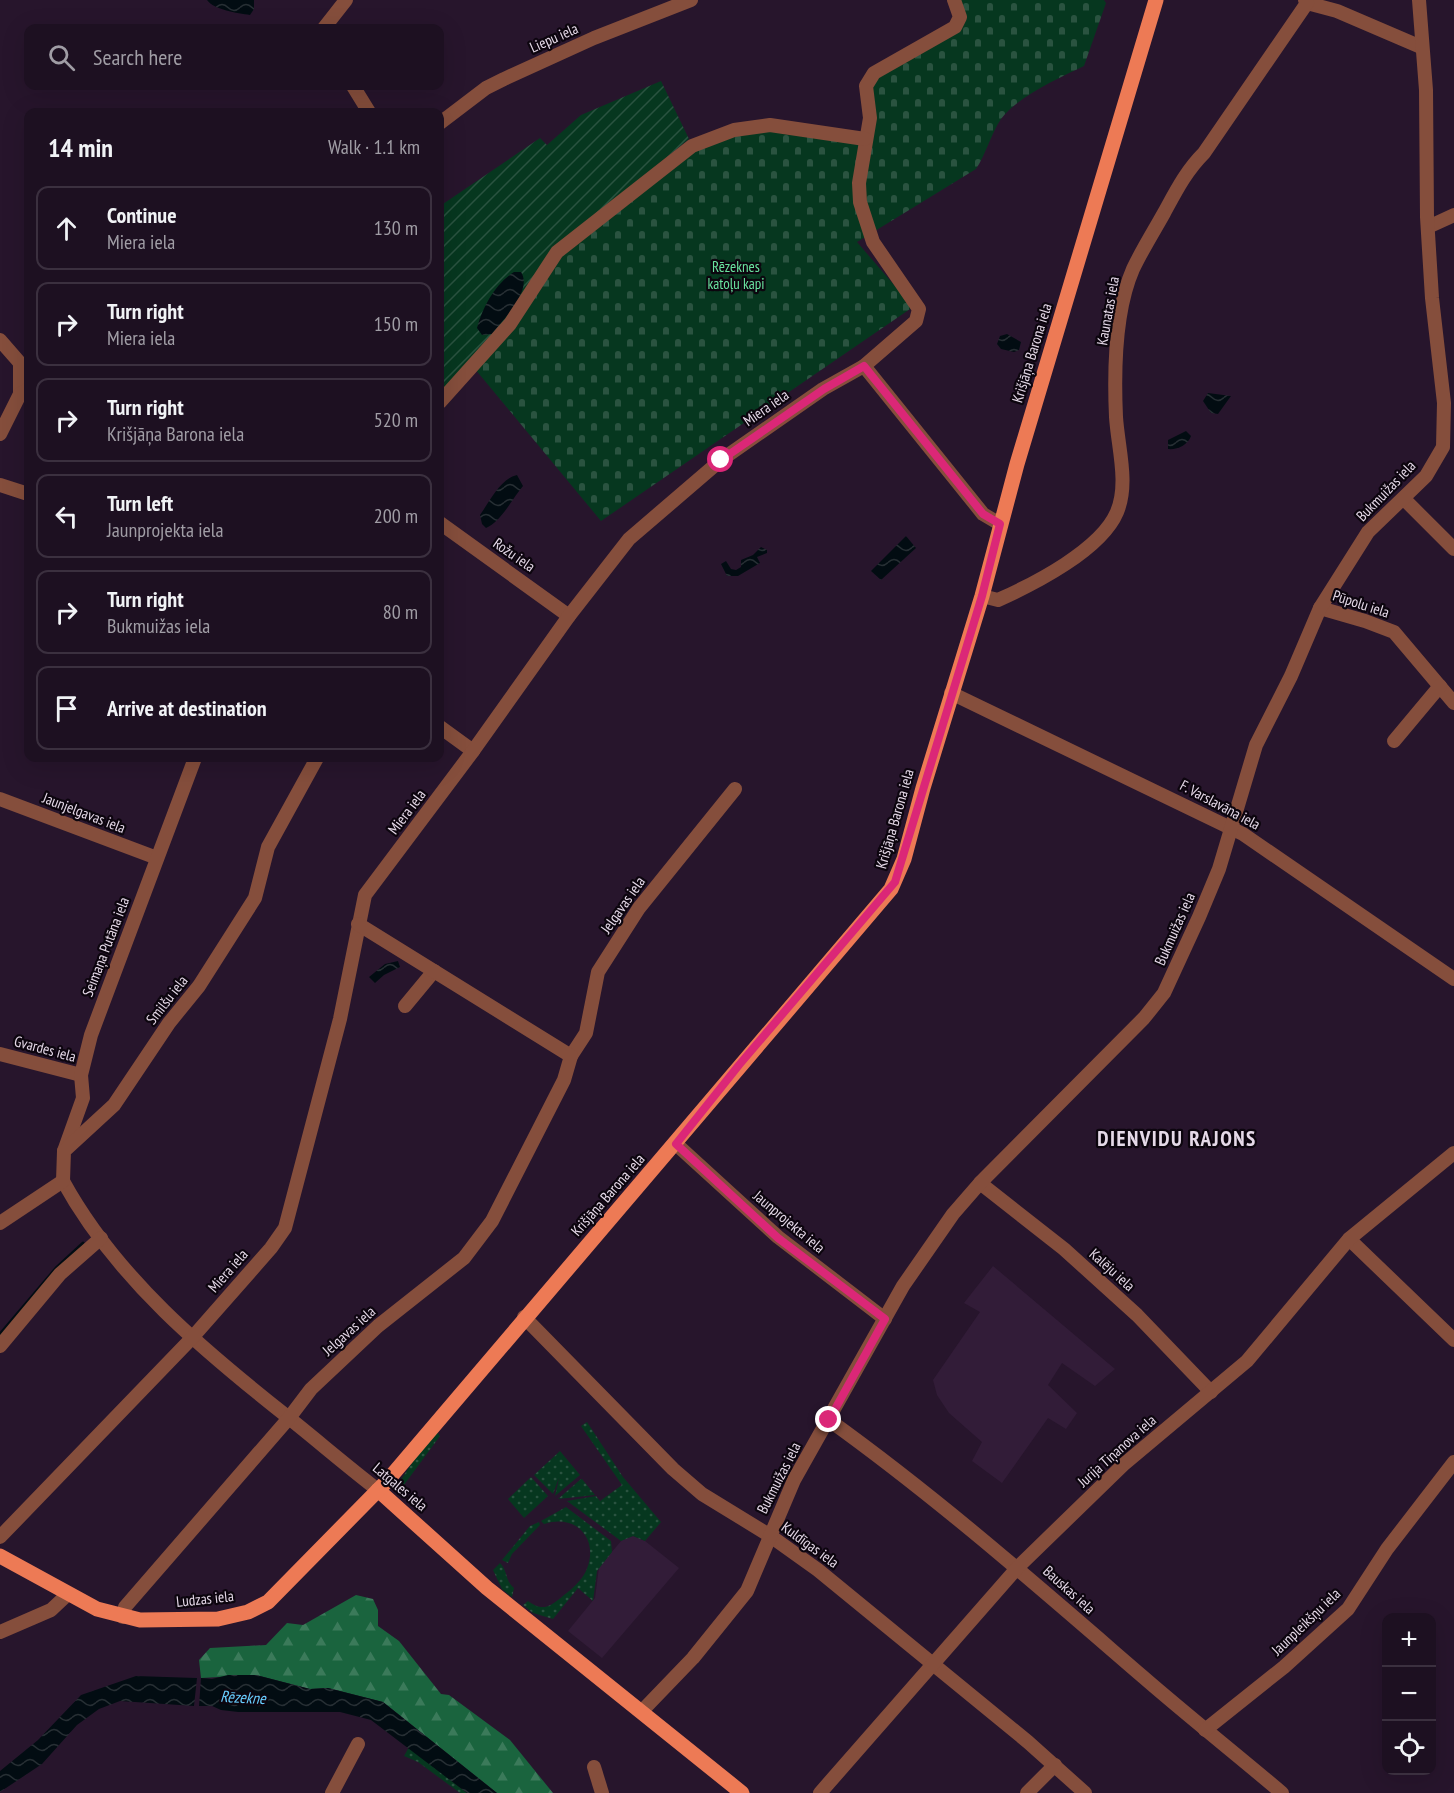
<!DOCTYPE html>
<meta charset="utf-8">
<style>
:root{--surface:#1d1021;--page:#25192a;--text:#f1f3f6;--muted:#a09da5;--line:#3b303f}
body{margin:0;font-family:"PT Sans Narrow",sans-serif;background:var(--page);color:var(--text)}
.controls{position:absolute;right:18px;bottom:18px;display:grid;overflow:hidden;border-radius:12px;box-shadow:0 6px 24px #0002}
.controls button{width:54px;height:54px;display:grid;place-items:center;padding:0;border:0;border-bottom:2px solid var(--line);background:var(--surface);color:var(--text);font:30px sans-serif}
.stop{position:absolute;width:18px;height:18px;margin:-14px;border:4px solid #db2777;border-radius:50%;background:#fff}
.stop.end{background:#db2777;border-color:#fff;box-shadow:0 2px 6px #0008}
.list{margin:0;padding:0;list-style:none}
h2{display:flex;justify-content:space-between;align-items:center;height:78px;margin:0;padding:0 24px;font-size:26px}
h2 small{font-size:20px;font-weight:400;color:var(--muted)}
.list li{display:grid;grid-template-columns:39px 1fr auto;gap:18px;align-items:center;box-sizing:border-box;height:84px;margin:0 12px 12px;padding:0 12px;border:2px solid var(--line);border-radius:12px}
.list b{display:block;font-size:22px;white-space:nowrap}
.list p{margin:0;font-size:20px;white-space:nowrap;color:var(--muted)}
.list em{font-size:20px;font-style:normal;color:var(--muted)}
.icon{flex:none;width:33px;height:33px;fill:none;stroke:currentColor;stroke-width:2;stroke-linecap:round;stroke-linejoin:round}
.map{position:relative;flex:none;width:1454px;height:1793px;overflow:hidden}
.search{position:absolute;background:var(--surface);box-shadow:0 6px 24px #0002;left:24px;top:24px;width:420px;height:66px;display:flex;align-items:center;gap:15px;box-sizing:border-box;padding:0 21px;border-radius:12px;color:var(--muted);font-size:22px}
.panel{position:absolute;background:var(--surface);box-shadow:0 6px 24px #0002;left:24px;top:108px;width:420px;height:654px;border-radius:12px}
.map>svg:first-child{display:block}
.built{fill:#321c38}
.grass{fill:url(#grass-dots)}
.forest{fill:url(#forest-firs)}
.cemetery{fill:url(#cemetery-stones)}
.garden{fill:url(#garden-furrows)}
.water{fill:url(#water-waves)}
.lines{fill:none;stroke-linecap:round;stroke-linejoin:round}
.stream{stroke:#020c12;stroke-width:3}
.minor{stroke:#854e3c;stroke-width:14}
.major{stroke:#ed7a55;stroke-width:15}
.route{stroke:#db2777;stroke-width:8}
.labels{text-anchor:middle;stroke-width:4.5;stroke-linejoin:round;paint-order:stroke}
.street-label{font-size:15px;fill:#e5d9e8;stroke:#0c050e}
.park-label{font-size:15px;fill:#69e39f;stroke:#0c050e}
.water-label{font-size:16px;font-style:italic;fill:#67cdfe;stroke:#0c050e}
.district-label{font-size:21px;font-weight:bold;letter-spacing:1.5px;fill:#e5d9e8;stroke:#0c050e}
</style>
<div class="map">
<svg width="1454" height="1793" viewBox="0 0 1454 1793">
<defs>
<pattern id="grass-dots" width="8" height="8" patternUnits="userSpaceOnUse" patternTransform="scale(1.5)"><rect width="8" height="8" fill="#06371f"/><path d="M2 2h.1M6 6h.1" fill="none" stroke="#2a5340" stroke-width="1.8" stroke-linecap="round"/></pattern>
<pattern id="forest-firs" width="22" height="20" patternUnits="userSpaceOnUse" patternTransform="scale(1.5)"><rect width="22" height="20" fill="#1a643e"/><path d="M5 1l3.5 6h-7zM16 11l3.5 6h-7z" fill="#3b7a5a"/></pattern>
<pattern id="cemetery-stones" width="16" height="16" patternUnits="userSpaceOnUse" patternTransform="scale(1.5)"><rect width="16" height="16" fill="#06371f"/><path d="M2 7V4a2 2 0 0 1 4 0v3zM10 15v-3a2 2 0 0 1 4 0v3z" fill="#2a5340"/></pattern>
<pattern id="garden-furrows" width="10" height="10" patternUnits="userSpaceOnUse" patternTransform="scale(1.5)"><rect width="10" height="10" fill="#06371f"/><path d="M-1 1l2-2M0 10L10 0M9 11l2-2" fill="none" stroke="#2a5340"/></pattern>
<pattern id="water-waves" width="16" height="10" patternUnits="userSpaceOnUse" patternTransform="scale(1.5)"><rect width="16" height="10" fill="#020c12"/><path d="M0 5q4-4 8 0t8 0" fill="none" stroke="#272f34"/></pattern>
</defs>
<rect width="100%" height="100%" fill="#27152c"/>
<g class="built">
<path d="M993,1266L1115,1369L1095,1386L1062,1363L1048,1385L1077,1413L1066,1429L1048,1418L1002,1483L972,1461L982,1442L949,1413L937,1395L933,1380L980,1312L964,1303Z"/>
<path d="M633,1536L645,1541L679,1568L602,1658L568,1631L595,1598L599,1567L622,1540Z"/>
</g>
<g class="grass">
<path d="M587,1422L623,1477L661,1522L645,1541L633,1536L621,1541L567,1501L596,1496L600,1501L622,1485L581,1426Z"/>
<path d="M437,1432L440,1436L401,1489L400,1481L431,1435Z"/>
<path d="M560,1451L580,1475L555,1496L559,1478L553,1494L534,1475Z"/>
<path d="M531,1477L548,1496L524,1518L508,1499Z"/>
<path d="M582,1479L595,1495L558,1499L581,1479Z"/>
<path d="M566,1507L611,1541L612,1552L597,1571L593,1601L578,1588L553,1619L533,1613L523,1605L528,1601C543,1612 550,1607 564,1595C572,1589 581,1581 586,1571C600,1540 577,1513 544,1524L541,1521Z"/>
<path d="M539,1522L540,1525L512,1554L508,1563L502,1560L530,1526Z"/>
<path d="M500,1563C508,1571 505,1581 514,1588L512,1597L502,1589L493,1570Z"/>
<path d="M409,1747L467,1793H460L418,1762L404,1756Z"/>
</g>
<path class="forest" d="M356,1595L373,1599L378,1610V1626L399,1641L441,1694L449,1695L510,1740L553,1793H497L383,1702L328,1688L310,1689L256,1675L201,1678L199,1660L210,1648L266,1645L287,1623L303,1625Z"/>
<path class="cemetery" d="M958,0H1104L1106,3L1084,66C1059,78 1018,96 1001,119C991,134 986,154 976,169L857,242L913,307L601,521L475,369L546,270L577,241L706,143L749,131L872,133V81L960,30L965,21Z"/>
<path class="garden" d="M661,81L689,139L551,252L502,324L440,395V206L540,138L547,145L581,115Z"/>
<g class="water">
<path d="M207,0H254V9L250,15C237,13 214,10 207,0Z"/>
<path d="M514,272H521C533,291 503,319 492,334L482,335L477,328C483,306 495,284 514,272Z"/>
<path d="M1007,334L1021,342L1019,350L1014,352L1001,349L997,344L1000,336Z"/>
<path d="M1208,393L1231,396L1218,414L1211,413L1203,401Z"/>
<path d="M1186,431L1191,436C1188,445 1177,450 1168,449V440Z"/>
<path d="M517,475L523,486C512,499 501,522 486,528L482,524L480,515C490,501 500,479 517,475Z"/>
<path d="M906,536L916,548L881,580L871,571Z"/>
<path d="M761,547L767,550V553L757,557L760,563L738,576H727L721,564L726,561L731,569L736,570L741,567V560L753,555Z"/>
<path d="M398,961L400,967L384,975L375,983L369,977L385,964Z"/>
<path d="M228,1675H256L310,1689L328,1688L383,1702L497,1793H467L371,1720L340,1712H238L221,1710L212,1706H199L201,1678L212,1679Z"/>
<path d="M136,1676L197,1678L194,1706L120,1701L99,1709L77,1725L42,1764L0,1792V1771L38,1740L81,1695Z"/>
</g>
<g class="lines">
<path class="stream" d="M0,1334L57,1267L83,1243"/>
<g class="minor">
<path d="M1307,3L1337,11L1421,47"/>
<path d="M324,28L346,0"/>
<path d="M353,86L369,112"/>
<path d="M440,123L486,88L504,79L594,38L691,0"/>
<path d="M1428,227L1454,215"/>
<path d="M0,340L20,363V394"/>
<path d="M864,366L916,321L919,309L873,242L860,202L859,183L870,118L866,86L874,73L955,27L960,17L954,0"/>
<path d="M440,402L510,324L557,252L692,146L734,130L770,125L865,139"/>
<path d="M0,434L20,394L27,390"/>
<path d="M0,485L28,494"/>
<path d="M1404,499L1454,549"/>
<path d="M440,523L569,616"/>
<path d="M982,596L998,600C1034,584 1101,550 1117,512C1129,483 1118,448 1116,417C1114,373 1115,310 1133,269C1142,250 1154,231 1164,213C1176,191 1186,171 1204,153L1307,3L1305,0"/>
<path d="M1320,608L1365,621L1394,632L1454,703"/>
<path d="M951,693L1243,834L1454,979"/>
<path d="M440,727L473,751"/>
<path d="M1394,741L1440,686"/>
<path d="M0,799L157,858"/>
<path d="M405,1006L434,971"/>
<path d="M0,1054L81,1075"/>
<path d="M571,1056L586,1033L598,972L639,908L735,789"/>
<path d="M676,1144L778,1237L885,1319"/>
<path d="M64,1151L83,1098L81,1075L91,1035L195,758"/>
<path d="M63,1181C116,1278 204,1351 289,1418C319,1442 348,1467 378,1490"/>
<path d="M980,1183L1064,1249L1137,1315L1211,1392"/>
<path d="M0,1223L63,1181L64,1151L114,1105L169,1023L199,986L255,898L268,847L317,758"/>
<path d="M1349,1239L1454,1340"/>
<path d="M524,1317L673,1469L702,1494L769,1535L818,1570L1028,1742L1085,1793"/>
<path d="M0,1346L60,1274L101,1238"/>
<path d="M829,1420C939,1499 1040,1588 1142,1676C1188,1716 1236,1754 1282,1793"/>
<path d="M0,1537L191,1339L271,1248L285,1228L340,1019L365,895L473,751L569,616L629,539L721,460L823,389L864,366L983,514L1000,524"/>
<path d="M123,1617L125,1607L289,1418L311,1389L378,1326L464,1258L492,1221L564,1080L571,1056L358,924"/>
<path d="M0,1632L51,1610L68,1594"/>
<path d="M642,1711L693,1658L747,1591L794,1480L903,1286L953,1214L980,1183L1144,1018L1164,993L1199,917L1219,869L1256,745L1291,676L1320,608L1368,532L1426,476L1443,447L1444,403L1432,298L1427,217L1426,90L1419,0"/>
<path d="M1205,1730L1284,1667L1348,1609L1387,1549L1454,1462"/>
<path d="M594,1767L602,1793"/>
<path d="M332,1793L358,1744"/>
<path d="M820,1793L1018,1567L1123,1465L1247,1361L1349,1239L1454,1153"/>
<path d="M1027,1793L1055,1765"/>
</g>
<g class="major">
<path d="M378,1490L487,1588L742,1793"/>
<path d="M0,1556L97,1609L140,1620L218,1619L248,1612L268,1602L387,1481L891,889L904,859L923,788L982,596L1017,464L1156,0"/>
</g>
</g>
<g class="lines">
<path class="route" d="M721,460L824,389L864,366L983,514L1000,524L982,596L895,882L739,1065L676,1144L778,1238L885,1319L829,1420"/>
</g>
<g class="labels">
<g class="street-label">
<text transform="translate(554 38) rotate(-24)" y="5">Liepu iela</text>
<text transform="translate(1108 311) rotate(-80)" y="5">Kaunatas iela</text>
<text transform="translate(1032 353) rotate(-73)" y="5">Krišjāņa Barona iela</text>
<text transform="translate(766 408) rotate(-35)" y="5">Miera iela</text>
<text transform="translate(1386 491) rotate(-46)" y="5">Bukmuižas iela</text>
<text transform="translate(514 555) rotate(35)" y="5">Rožu iela</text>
<text transform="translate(1361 604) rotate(18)" y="5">Pūpolu iela</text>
<text transform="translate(1220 805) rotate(28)" y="5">F. Varslavāna iela</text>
<text transform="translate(407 812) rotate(-53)" y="5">Miera iela</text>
<text transform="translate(84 813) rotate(21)" y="5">Jaunjelgavas iela</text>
<text transform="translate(895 819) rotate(-74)" y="5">Krišjāņa Barona iela</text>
<text transform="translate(623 905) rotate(-55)" y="5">Jelgavas iela</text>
<text transform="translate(1175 929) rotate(-66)" y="5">Bukmuižas iela</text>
<text transform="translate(106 947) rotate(-69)" y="5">Seimaņa Putāna iela</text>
<text transform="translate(167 1000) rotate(-52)" y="5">Smilšu iela</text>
<text transform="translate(45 1049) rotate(15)" y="5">Gvardes iela</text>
<text transform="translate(608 1195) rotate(-49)" y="5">Krišjāņa Barona iela</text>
<text transform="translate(789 1222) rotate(40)" y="5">Jaunprojekta iela</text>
<text transform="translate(1112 1270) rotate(42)" y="5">Kalēju iela</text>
<text transform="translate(228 1271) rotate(-49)" y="5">Miera iela</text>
<text transform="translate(349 1331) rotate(-42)" y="5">Jelgavas iela</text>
<text transform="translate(1117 1451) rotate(-42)" y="5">Jurija Tiņanova iela</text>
<text transform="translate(779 1478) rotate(-63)" y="5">Bukmuižas iela</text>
<text transform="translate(400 1487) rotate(40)" y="5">Latgales iela</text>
<text transform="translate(810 1545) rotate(36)" y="5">Kuldīgas iela</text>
<text transform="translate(1069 1590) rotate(42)" y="5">Bauskas iela</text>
<text transform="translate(205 1599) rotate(-6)" y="5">Ludzas iela</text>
<text transform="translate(1306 1622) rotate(-44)" y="5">Jaunpleikšņu iela</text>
</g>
<g class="park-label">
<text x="736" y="272">Rēzeknes<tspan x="736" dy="17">katoļu kapi</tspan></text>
</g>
<g class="water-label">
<text transform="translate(243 1697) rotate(3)" y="6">Rēzekne</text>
</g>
<g class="district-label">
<text x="1177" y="1146">DIENVIDU RAJONS</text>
</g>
</g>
</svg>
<div class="controls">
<button>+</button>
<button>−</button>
<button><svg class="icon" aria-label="locate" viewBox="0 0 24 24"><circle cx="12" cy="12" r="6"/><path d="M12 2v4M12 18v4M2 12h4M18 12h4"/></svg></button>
</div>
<div class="stop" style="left:721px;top:460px"></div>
<div class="stop end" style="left:829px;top:1420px"></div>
<div class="search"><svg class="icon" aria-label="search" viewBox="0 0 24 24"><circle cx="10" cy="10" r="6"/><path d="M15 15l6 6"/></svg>Search here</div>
<section class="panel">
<h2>14 min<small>Walk · 1.1 km</small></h2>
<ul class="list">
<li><svg class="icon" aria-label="ahead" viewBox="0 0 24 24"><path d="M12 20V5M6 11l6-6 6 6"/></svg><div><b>Continue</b><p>Miera iela</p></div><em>130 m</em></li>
<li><svg class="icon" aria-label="right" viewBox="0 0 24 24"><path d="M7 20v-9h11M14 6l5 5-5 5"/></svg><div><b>Turn right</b><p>Miera iela</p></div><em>150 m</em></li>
<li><svg class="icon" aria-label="right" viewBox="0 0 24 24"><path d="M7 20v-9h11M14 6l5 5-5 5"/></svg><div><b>Turn right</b><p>Krišjāņa Barona iela</p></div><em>520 m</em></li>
<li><svg class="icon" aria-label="left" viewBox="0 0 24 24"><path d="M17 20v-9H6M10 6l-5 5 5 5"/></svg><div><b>Turn left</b><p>Jaunprojekta iela</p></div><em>200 m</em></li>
<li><svg class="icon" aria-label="right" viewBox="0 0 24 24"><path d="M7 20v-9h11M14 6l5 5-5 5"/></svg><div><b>Turn right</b><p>Bukmuižas iela</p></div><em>80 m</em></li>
<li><svg class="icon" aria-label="arrive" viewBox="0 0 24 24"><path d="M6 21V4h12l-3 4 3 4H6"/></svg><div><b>Arrive at destination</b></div></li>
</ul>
</section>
</div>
